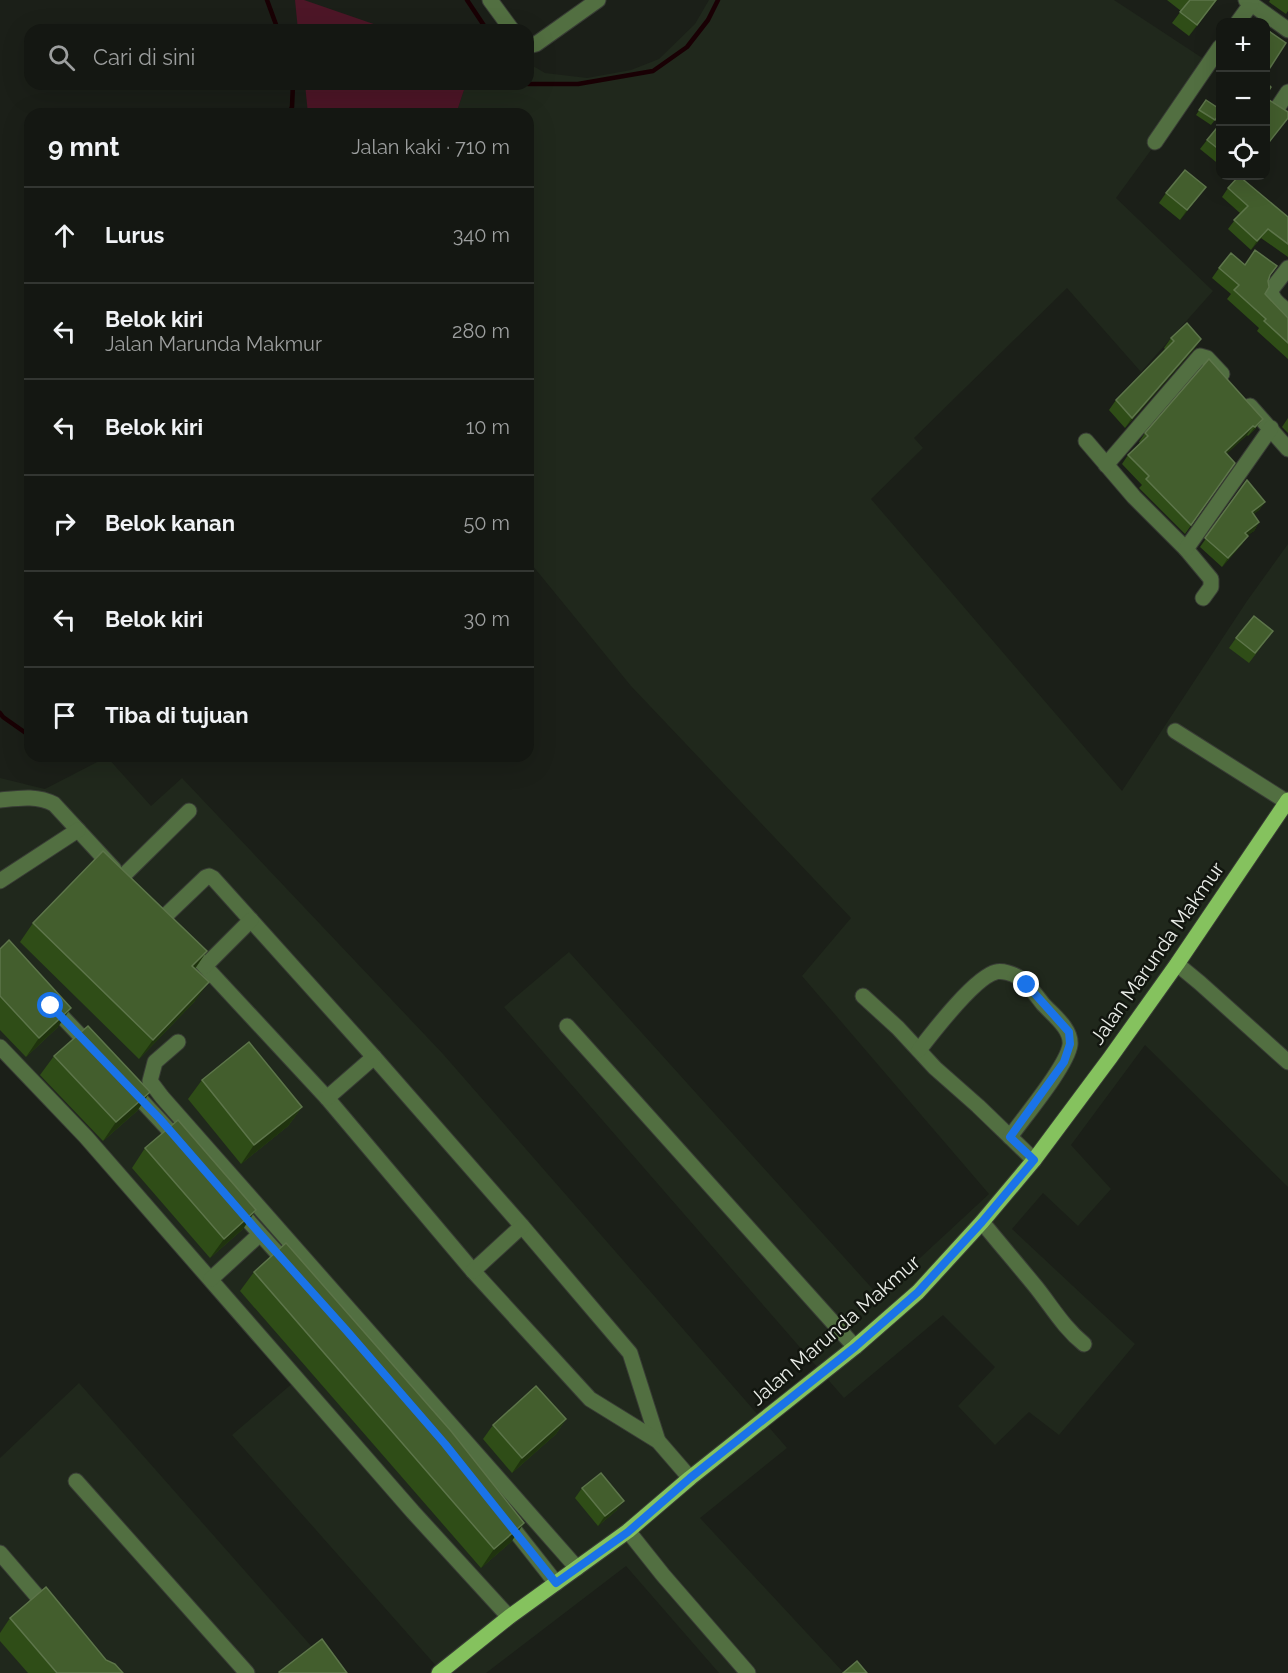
<!DOCTYPE html>
<html lang="id">
<meta charset="utf-8">
<style>
:root{--surface:#141712;--page:#1d201b;--text:#f1f3f6;--muted:#9d9f9f;--line:#333632}
body{margin:0;font-family:Raleway,sans-serif;background:var(--page);color:var(--text)}
.controls{position:absolute;right:18px;top:18px;display:grid;overflow:hidden;border-radius:12px;box-shadow:0 6px 24px #0002}
.controls button{width:54px;height:54px;display:grid;place-items:center;padding:0;border:0;border-bottom:2px solid var(--line);background:var(--surface);color:var(--text);font:30px sans-serif}
.stop{position:absolute;width:18px;height:18px;margin:-14px;border:4px solid #1a73e8;border-radius:50%;background:#fff}
.stop.end{background:#1a73e8;border-color:#fff;box-shadow:0 2px 6px #0008}
.list{margin:0;padding:0;list-style:none}
h2{display:flex;justify-content:space-between;align-items:center;height:78px;margin:0;padding:0 24px;font-size:26px}
h2 small{font-size:20px;font-weight:400;color:var(--muted)}
.list li{display:grid;grid-template-columns:39px 1fr auto;gap:18px;align-items:center;box-sizing:border-box;height:96px;padding:0 24px;border-top:2px solid var(--line)}
.list b{display:block;font-size:22px;white-space:nowrap}
.list p{margin:0;font-size:20px;white-space:nowrap;color:var(--muted)}
.list em{font-size:20px;font-style:normal;color:var(--muted)}
.icon{flex:none;width:33px;height:33px;fill:none;stroke:currentColor;stroke-width:2;stroke-linecap:round;stroke-linejoin:round}
.map{position:relative;flex:none;width:1288px;height:1673px;overflow:hidden}
.search{position:absolute;background:var(--surface);box-shadow:0 6px 24px #0002;left:24px;top:24px;width:510px;height:66px;display:flex;align-items:center;gap:15px;box-sizing:border-box;padding:0 21px;border-radius:18px;color:var(--muted);font-size:22px}
.panel{position:absolute;background:var(--surface);box-shadow:0 6px 24px #0002;left:24px;top:108px;width:510px;height:654px;border-radius:18px}
.map>svg:first-child{display:block}
.built{fill:#20281c}
.green{fill:#4d1627}
.lines{fill:none;stroke-linecap:round;stroke-linejoin:round}
.stream{stroke:#190004;stroke-width:4.5}
.minor-casing{stroke:#383c35;stroke-width:17}
.major-casing{stroke:#383c35;stroke-width:17}
.minor{stroke:#526f41;stroke-width:15}
.major{stroke:#85c25e;stroke-width:15}
.wall{fill:#2f4d17}
.shaded-wall{fill:#1f330e}
.building{fill:#435e2d;stroke:#5d754a;stroke-width:1.5}
.route{stroke:#1a73e8;stroke-width:8}
.labels{text-anchor:middle;stroke-width:5;stroke-linejoin:round;paint-order:stroke}
.street-label{font-size:20px;fill:#eaede8;stroke:#12160f}
</style>
<div class="map">
<svg width="1288" height="1673" viewBox="0 0 1288 1673">
<rect width="100%" height="100%" fill="#1b1f18"/>
<g class="built">
<path d="M709,0H1114L1213,65L1116,198L1213,291L1141,372L1067,288L914,438L923,448L871,499L1122,791L1247,601L1288,544V1187L1145,1045L1071,1145L1111,1189L1078,1226L1043,1193L1012,1229L1135,1344L1059,1435L1029,1412L995,1445L958,1406L995,1367L943,1315L844,1398L504,1007L569,952L879,1296L989,1194L802,976L851,918L631,686L528,560V114H456L466,84H528V63L545,73L587,78L631,70L659,59L695,24Z"/>
<path d="M107,757L151,806L182,778L443,1054L787,1448L700,1518L844,1673H719L626,1566L486,1673H433L438,1668L232,1435L294,1382L140,1203L0,1057V778L45,789Z"/>
<path d="M79,1383L335,1673H0V1458Z"/>
</g>
<g class="green">
<path d="M295,0H304L391,30H298Z"/>
<path d="M305,84H466L456,114H308Z"/>
</g>
<g class="lines">
<g class="stream">
<path d="M267,0L278,30"/>
<path d="M467,0L487,30"/>
<path d="M528,84H578L653,71L687,47L708,20L718,0"/>
<path d="M289,114L292,107L293,84"/>
<path d="M0,713L3,717L30,736"/>
</g>
<defs>
<g id="minor">
<path d="M490,0L512,30"/>
<path d="M1246,0L1288,30"/>
<path d="M1238,22L1251,4"/>
<path d="M528,46L536,44L598,0"/>
<path d="M1278,107L1288,92"/>
<path d="M1155,142L1220,47"/>
<path d="M1288,268L1271,290C1271,300 1281,306 1288,311"/>
<path d="M1250,406L1288,449"/>
<path d="M1086,441L1134,497L1186,549L1211,579V587L1203,598"/>
<path d="M1106,465L1200,356L1207,358L1222,374"/>
<path d="M1186,549L1271,428"/>
<path d="M1175,731L1287,802"/>
<path d="M0,800C19,798 37,795 54,804L114,869"/>
<path d="M122,877L189,811"/>
<path d="M0,881L78,830"/>
<path d="M161,920L206,877L209,876L213,878L374,1057L522,1226L630,1353L658,1441"/>
<path d="M186,946L327,1098L473,1271L590,1399L658,1441L690,1478"/>
<path d="M1177,964L1200,983L1288,1062"/>
<path d="M205,966L251,920"/>
<path d="M863,996L898,1028L935,1068L978,1106L1034,1160"/>
<path d="M51,1005L92,1048"/>
<path d="M567,1026L855,1347"/>
<path d="M178,1042L155,1062L150,1081L162,1097L577,1568"/>
<path d="M0,1047L86,1137L413,1512L509,1617"/>
<path d="M919,1050C933,1032 975,977 996,972C1002,970 1013,974 1018,977C1028,983 1036,995 1043,1004C1053,1015 1072,1029 1070,1045C1067,1066 1024,1117 1010,1137"/>
<path d="M129,1087L180,1142"/>
<path d="M327,1098L374,1057"/>
<path d="M235,1206L289,1266"/>
<path d="M982,1222C1000,1244 1018,1265 1036,1287C1052,1307 1064,1328 1084,1344"/>
<path d="M473,1271L522,1226"/>
<path d="M211,1279L260,1234"/>
<path d="M76,1481L247,1673"/>
<path d="M504,1517L556,1583"/>
<path d="M628,1531L663,1575L748,1673"/>
<path d="M0,1553L49,1610"/>
</g>
<path id="major" d="M439,1673L509,1617L628,1531L690,1478L855,1347L918,1292L982,1222L1034,1160L1110,1058L1177,964L1288,800"/>
</defs>
<use href="#minor" class="minor-casing"/>
<use href="#major" class="major-casing"/>
<use href="#minor" class="minor"/>
<use href="#major" class="major"/>
</g>
<g class="wall">
<path d="M1167,0H1217L1189,36L1172,23L1181,11Z"/>
<path d="M1270,0H1288V11L1286,14L1269,2Z"/>
<path d="M1206,100L1221,112L1211,125L1196,115Z"/>
<path d="M1221,125V166L1200,149L1207,140Z"/>
<path d="M1228,188L1288,217V257L1261,238L1251,250L1228,229L1240,213L1222,197Z"/>
<path d="M1166,193L1199,196L1180,220L1159,203Z"/>
<path d="M1245,265L1269,276L1265,294L1288,318V359L1257,331L1259,328L1227,299L1231,294L1212,278L1219,268Z"/>
<path d="M1171,338L1201,339L1194,349L1125,428L1109,410L1116,400L1165,349L1164,348Z"/>
<path d="M1209,359L1256,428L1248,436L1247,435L1226,454L1235,463L1185,534L1139,488L1142,485L1122,464L1128,455L1140,443L1139,442L1145,433Z"/>
<path d="M1288,418V433L1282,427Z"/>
<path d="M1247,480L1265,502L1259,510L1253,514L1259,522L1254,531L1247,535L1242,544L1222,567L1200,547Z"/>
<path d="M1273,631L1249,663L1229,648L1236,638Z"/>
<path d="M33,923L207,951L195,969V1001L139,1059L20,942Z"/>
<path d="M0,949L58,1027L26,1057L0,1030Z"/>
<path d="M54,1056L150,1092L137,1111L103,1141L40,1075Z"/>
<path d="M202,1080L302,1107L288,1126L241,1164L188,1099Z"/>
<path d="M145,1148L243,1229L210,1258L132,1168Z"/>
<path d="M254,1272L524,1523L511,1542L481,1568L240,1291Z"/>
<path d="M566,1419L556,1434L512,1473L483,1439L493,1425Z"/>
<path d="M582,1488L617,1510L598,1526L575,1498Z"/>
<path d="M10,1618L106,1660L123,1673H28L0,1641V1633Z"/>
</g>
<g class="shaded-wall">
<path d="M1216,0H1217L1189,36L1197,25Z"/>
<path d="M1206,187L1199,196L1180,220L1187,210Z"/>
<path d="M1268,229L1261,238L1251,250L1257,241Z"/>
<path d="M1201,339L1194,349L1125,428L1132,418Z"/>
<path d="M1263,419L1256,428L1248,436L1255,427Z"/>
<path d="M1253,426L1247,435L1219,461L1225,452Z"/>
<path d="M1265,502L1259,510L1246,521L1252,512Z"/>
<path d="M1259,522L1254,531L1239,542L1245,533Z"/>
<path d="M1248,536L1242,544L1222,567L1228,558Z"/>
<path d="M207,951L193,971L192,966Z"/>
<path d="M209,982L195,1001L139,1059L153,1040Z"/>
<path d="M71,1008L58,1027L26,1057L39,1038Z"/>
<path d="M150,1092L137,1111L103,1141L116,1122Z"/>
<path d="M302,1107L288,1126L241,1164L254,1145Z"/>
<path d="M256,1210L243,1229L210,1258L224,1239Z"/>
<path d="M566,1419L556,1434L512,1473L522,1458Z"/>
<path d="M624,1501L617,1510L598,1526L605,1516Z"/>
<path d="M524,1523L511,1542L481,1568L494,1549Z"/>
</g>
<g class="building">
<path d="M1190,0H1216L1197,25L1180,12Z"/>
<path d="M1266,29L1286,43L1266,74Z"/>
<path d="M1266,82L1271,87L1266,95Z"/>
<path d="M1206,100L1221,110V112L1215,120L1199,110Z"/>
<path d="M1269,100L1288,112V118L1266,146V105Z"/>
<path d="M1220,124L1221,125V151L1207,140Z"/>
<path d="M1185,170L1206,187L1187,210L1166,193Z"/>
<path d="M1239,176L1288,217V244L1268,229L1257,241L1234,220L1248,206L1228,188Z"/>
<path d="M1255,250L1277,266L1270,275L1268,281L1269,287L1265,294L1288,318V343L1264,321L1266,319L1234,290L1239,285L1219,268L1231,253L1245,265Z"/>
<path d="M1187,323L1201,339L1132,418L1116,400L1174,341L1171,338Z"/>
<path d="M1209,359L1263,419L1255,427L1253,426L1225,452L1235,463L1191,525L1146,479L1149,476L1128,455L1148,436L1145,433Z"/>
<path d="M1247,480L1265,502L1252,512L1259,522L1245,533L1248,536L1228,558L1205,538Z"/>
<path d="M1254,616L1273,631L1255,653L1236,638Z"/>
<path d="M103,851L207,951L192,966L209,982L153,1040L33,923Z"/>
<path d="M9,940L71,1008L39,1038L0,996V949Z"/>
<path d="M88,1026L150,1092L116,1122L54,1056Z"/>
<path d="M249,1042L302,1107L254,1145L202,1080Z"/>
<path d="M178,1120L256,1210L224,1239L145,1148Z"/>
<path d="M286,1243L451,1431L524,1523L494,1549L254,1272Z"/>
<path d="M536,1386L566,1419L522,1458L493,1425Z"/>
<path d="M601,1473L624,1501L605,1516L582,1488Z"/>
<path d="M46,1587L106,1660L115,1664L123,1673H57L10,1618Z"/>
<path d="M322,1639L347,1673H280L279,1672Z"/>
<path d="M857,1661L867,1673H843Z"/>
</g>
<g class="lines">
<path class="route" d="M51,1006L159,1118L260,1234L346,1330L445,1444L556,1583L628,1532L690,1478L855,1347L918,1292L982,1222L1034,1160L1010,1137L1064,1062L1070,1044L1069,1032L1027,985"/>
</g>
<g class="labels">
<g class="street-label">
<text transform="translate(1157 953) rotate(-55)" y="7">Jalan Marunda Makmur</text>
<text transform="translate(835 1330) rotate(-41)" y="7">Jalan Marunda Makmur</text>
</g>
</g>
</svg>
<div class="controls">
<button>+</button>
<button>−</button>
<button><svg class="icon" aria-label="locate" viewBox="0 0 24 24"><circle cx="12" cy="12" r="6"/><path d="M12 2v4M12 18v4M2 12h4M18 12h4"/></svg></button>
</div>
<div class="stop" style="left:51px;top:1006px"></div>
<div class="stop end" style="left:1027px;top:985px"></div>
<div class="search"><svg class="icon" aria-label="search" viewBox="0 0 24 24"><circle cx="10" cy="10" r="6"/><path d="M15 15l6 6"/></svg>Cari di sini</div>
<section class="panel">
<h2>9 mnt<small>Jalan kaki · 710 m</small></h2>
<ul class="list">
<li><svg class="icon" aria-label="ahead" viewBox="0 0 24 24"><path d="M12 20V5M6 11l6-6 6 6"/></svg><div><b>Lurus</b></div><em>340 m</em></li>
<li><svg class="icon" aria-label="left" viewBox="0 0 24 24"><path d="M17 20v-9H6M10 6l-5 5 5 5"/></svg><div><b>Belok kiri</b><p>Jalan Marunda Makmur</p></div><em>280 m</em></li>
<li><svg class="icon" aria-label="left" viewBox="0 0 24 24"><path d="M17 20v-9H6M10 6l-5 5 5 5"/></svg><div><b>Belok kiri</b></div><em>10 m</em></li>
<li><svg class="icon" aria-label="right" viewBox="0 0 24 24"><path d="M7 20v-9h11M14 6l5 5-5 5"/></svg><div><b>Belok kanan</b></div><em>50 m</em></li>
<li><svg class="icon" aria-label="left" viewBox="0 0 24 24"><path d="M17 20v-9H6M10 6l-5 5 5 5"/></svg><div><b>Belok kiri</b></div><em>30 m</em></li>
<li><svg class="icon" aria-label="arrive" viewBox="0 0 24 24"><path d="M6 21V4h12l-3 4 3 4H6"/></svg><div><b>Tiba di tujuan</b></div></li>
</ul>
</section>
</div>
